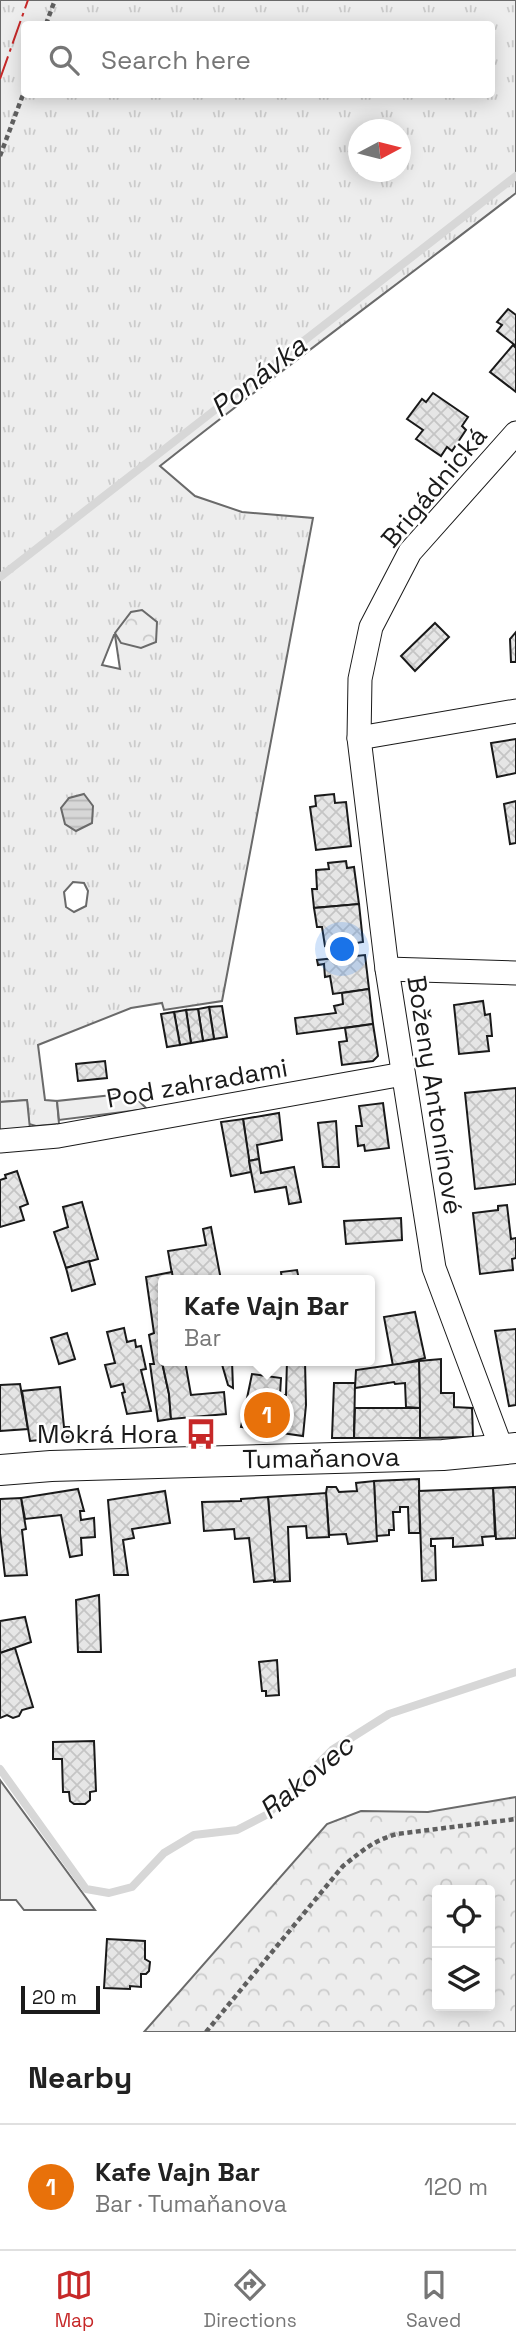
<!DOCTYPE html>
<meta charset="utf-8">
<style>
:root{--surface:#fff;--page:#f2f2f2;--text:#222;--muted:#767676;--line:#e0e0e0;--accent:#c62828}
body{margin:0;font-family:"Space Grotesk",sans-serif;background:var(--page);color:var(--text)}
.controls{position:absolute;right:21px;bottom:21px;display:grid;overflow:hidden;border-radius:7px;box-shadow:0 4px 18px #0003}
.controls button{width:63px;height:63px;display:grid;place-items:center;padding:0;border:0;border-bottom:2px solid var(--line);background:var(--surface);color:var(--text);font:35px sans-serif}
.compass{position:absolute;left:348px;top:119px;width:63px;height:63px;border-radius:50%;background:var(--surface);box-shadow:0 4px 18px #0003;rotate:83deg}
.scale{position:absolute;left:21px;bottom:18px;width:79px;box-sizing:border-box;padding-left:7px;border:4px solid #1a1a1a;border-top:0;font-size:19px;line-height:24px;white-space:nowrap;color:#1a1a1a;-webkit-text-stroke:5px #fff;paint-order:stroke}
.you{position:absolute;left:343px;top:950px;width:24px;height:24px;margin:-18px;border:5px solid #fff;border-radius:50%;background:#1a73e8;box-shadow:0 0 0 10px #1a73e833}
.badge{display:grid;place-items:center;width:46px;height:46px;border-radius:50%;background:var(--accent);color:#fff;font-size:23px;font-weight:700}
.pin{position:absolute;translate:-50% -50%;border:4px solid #fff;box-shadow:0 2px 7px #0006}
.popup{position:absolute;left:158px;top:1275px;width:217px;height:91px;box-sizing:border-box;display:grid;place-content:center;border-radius:7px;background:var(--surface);filter:drop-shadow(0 2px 5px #0005);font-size:23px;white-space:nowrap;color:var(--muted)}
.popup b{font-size:26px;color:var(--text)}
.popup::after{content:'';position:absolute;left:50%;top:100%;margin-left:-14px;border:14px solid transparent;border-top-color:var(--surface)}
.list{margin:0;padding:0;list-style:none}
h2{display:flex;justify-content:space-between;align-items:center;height:91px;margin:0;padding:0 28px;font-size:30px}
h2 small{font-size:23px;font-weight:400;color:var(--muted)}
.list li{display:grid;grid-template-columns:46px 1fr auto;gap:21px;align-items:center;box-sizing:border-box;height:126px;padding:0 28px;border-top:2px solid var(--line)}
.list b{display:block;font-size:26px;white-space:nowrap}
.list p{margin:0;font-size:23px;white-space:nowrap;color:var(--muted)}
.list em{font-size:23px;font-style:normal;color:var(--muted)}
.icon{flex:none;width:38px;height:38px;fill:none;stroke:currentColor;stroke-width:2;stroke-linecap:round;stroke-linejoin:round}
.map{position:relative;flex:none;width:516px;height:2032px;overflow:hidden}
.search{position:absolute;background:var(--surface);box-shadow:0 4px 18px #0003;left:21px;right:21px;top:21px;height:77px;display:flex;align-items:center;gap:18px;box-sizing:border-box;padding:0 24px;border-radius:7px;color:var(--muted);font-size:26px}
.sheet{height:217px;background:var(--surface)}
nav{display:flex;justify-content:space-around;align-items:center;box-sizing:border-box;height:98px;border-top:2px solid var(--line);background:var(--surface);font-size:19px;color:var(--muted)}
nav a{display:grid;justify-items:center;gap:4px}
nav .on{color:var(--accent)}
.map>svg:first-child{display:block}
.grass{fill:url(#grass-tufts);stroke:#6a6a6a;stroke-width:2;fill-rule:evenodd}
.forest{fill:url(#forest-crowns);stroke:#6a6a6a;stroke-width:2;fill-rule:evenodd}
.pitch{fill:#ededed;stroke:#6a6a6a;stroke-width:2}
.water{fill:url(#water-rules);stroke:#6a6a6a;stroke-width:2}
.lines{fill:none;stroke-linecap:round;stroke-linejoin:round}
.stream{stroke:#d7d7d7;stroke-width:8}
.building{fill:url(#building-cross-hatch);stroke:#1a1a1a;stroke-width:2}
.minor-casing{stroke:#1a1a1a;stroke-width:25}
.tertiary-casing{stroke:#1a1a1a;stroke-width:32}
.path{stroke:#5f5f5f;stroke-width:4.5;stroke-dasharray:5 3.5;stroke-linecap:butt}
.minor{stroke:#fff;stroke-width:23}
.tertiary{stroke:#fff;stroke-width:30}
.power{stroke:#c62828;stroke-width:2;stroke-dasharray:24 5 3.5 5;stroke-linecap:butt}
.labels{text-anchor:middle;stroke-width:5;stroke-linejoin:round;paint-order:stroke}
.street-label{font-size:26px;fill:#1a1a1a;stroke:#fff}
.poi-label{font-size:26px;fill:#1a1a1a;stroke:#fff;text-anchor:end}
.water-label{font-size:28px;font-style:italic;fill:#1a1a1a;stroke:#fff}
</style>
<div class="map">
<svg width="516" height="2032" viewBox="0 0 516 2032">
<defs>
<pattern id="grass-tufts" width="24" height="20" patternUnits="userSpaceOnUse" patternTransform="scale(1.75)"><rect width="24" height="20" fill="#ededed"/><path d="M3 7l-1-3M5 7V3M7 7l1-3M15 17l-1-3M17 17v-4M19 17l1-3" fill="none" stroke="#cbcbcb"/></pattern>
<pattern id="forest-crowns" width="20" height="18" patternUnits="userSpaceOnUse" patternTransform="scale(1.75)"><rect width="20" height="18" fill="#ededed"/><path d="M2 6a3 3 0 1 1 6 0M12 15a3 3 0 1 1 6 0" fill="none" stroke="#cbcbcb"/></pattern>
<pattern id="water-rules" width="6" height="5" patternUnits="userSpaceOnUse" patternTransform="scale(1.75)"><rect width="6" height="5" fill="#d7d7d7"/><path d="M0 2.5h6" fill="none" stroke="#b8b8b8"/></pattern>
<pattern id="building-cross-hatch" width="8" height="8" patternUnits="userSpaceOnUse" patternTransform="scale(1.75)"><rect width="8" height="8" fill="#e6e6e6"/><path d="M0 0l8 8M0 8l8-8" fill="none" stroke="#c5c5c5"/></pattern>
</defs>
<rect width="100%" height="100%" fill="#fff"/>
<path class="grass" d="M0,0H516V193C398,284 277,373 160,466L195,496L242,512L313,518L222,1001L164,1010L162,1003L131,1008L38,1045L45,1100L57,1101L59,1124L36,1126L29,1124L27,1100L0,1102ZM24,24H491V94H24ZM358,130H400V172H358ZM114,635H115L120,669L102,665ZM73,882L84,883L88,891L86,906L74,912L66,907L64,892Z"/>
<g class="forest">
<path d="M142,610L157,622L156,642L141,648L121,643L115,633L131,612Z"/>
<path d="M516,1797V2032H144L327,1824L361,1811L428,1812ZM437,1890H490V2006H437Z"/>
</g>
<g class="pitch">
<path d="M131,1093L147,1109L59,1120L57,1101Z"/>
<path d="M27,1100L30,1129L0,1131V1102Z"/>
<path d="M0,1780L95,1910H24L16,1900H0Z"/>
</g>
<path class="water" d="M84,794L93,806L92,823L76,831L65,824L61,808L69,798Z"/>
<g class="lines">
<g class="stream">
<path d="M0,577L516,176"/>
<path d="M0,1769L86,1889L109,1893L132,1887L164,1853L194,1835L237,1830L268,1814L332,1750L389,1714L516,1672"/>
</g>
</g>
<g class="building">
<path d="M508,309L516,315V346L497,331L502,325L497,322Z"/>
<path d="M513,345L516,348V392L490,372Z"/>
<path d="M433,393L468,417L462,426L466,430L452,451L447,447L441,456L416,439L423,430L407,419L422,399L426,402Z"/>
<path d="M435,623L449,637L415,671L401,656Z"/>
<path d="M516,632V662H511L510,639Z"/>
<path d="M516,739V773L497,777L491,743Z"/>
<path d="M334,794L335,803L346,802L351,846L316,850L310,807L316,806L315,796Z"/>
<path d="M516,801V843L510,844L504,804Z"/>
<path d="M346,861L347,868L354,867L359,904L314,908L312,889H317L316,870L329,869L328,863Z"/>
<path d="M359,904L363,942L356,943L357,948L333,950L332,945L325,946L322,927H317L314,908Z"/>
<path d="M365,955L369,989L333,994L330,976L325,977L324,964L318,965L317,960Z"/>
<path d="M369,989L373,1024L297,1034L295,1018L336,1013L334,1006L343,1004L342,993Z"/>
<path d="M483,1001L485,1015L490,1014L492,1036H487L489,1051L459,1054L454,1005Z"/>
<path d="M222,1006L227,1037L214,1039L209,1007Z"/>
<path d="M209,1007L214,1039L203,1041L198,1009Z"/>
<path d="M198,1009L203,1041L191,1043L186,1010Z"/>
<path d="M186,1010L191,1043L180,1045L174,1012Z"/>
<path d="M174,1012L180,1045L167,1047L161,1014Z"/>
<path d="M373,1024L378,1056L373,1061L342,1065L339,1042L347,1041L345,1028Z"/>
<path d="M105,1061L107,1078L78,1081L76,1064Z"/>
<path d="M516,1088V1184L475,1189L465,1093Z"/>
<path d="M383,1103L389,1148L365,1151L364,1145L358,1146L356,1126H362L359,1106Z"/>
<path d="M279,1113L282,1140L257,1145L259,1159L249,1161L243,1119Z"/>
<path d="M243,1119L251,1172L231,1176L221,1122Z"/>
<path d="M336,1121L339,1167H323L318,1123Z"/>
<path d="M259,1159L261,1173L294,1167L301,1202L289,1204L286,1187L255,1192L249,1161Z"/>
<path d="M17,1171L28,1204L20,1207L24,1220L0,1227V1180L6,1178L5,1175Z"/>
<path d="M82,1202L98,1259L66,1268L54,1232L68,1227L63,1207Z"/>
<path d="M507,1205L511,1239L516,1238V1258L512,1259L513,1270L480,1274L473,1213L498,1210V1206Z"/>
<path d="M401,1218L402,1240L346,1244L344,1221Z"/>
<path d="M211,1227L221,1280H173L168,1251L206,1245L203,1229Z"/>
<path d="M89,1261L95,1284L72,1291L66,1268Z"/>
<path d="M297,1270L299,1280H282L281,1272Z"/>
<path d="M172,1272L173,1280H164V1353H160L169,1394L171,1419L158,1421L150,1364H154L149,1335L154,1333L146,1277Z"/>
<path d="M415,1312L425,1358L393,1366L384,1317Z"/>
<path d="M124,1328L127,1342L135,1340L136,1347L141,1346L146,1369L141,1370L151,1411L127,1414L122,1393L125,1392L123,1384L111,1387L105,1365L115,1363L107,1332Z"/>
<path d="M516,1329V1405L509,1406L495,1331Z"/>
<path d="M67,1333L75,1359L59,1364L51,1338Z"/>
<path d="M160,1353H164V1361H185L191,1395L224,1392L226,1414L171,1419L169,1394Z"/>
<path d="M441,1359V1393H454V1407L472,1408L473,1437L420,1438L419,1361Z"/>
<path d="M221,1361H232L233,1388L228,1385Z"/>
<path d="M287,1361H305L306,1405L303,1436L241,1427L252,1374L281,1378L280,1395H286Z"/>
<path d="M419,1361L420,1408L406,1407L405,1383L395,1384L394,1382L355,1388L356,1370Z"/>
<path d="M334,1383H355L354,1438H332Z"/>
<path d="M20,1384L28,1429L0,1431V1385Z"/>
<path d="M60,1387L64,1427H69L70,1437L30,1441L22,1391Z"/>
<path d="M355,1408H420V1438H354Z"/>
<path d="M419,1479L420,1533H409L408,1507H400V1512H393L394,1530H389V1535L376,1536L374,1481Z"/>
<path d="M374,1481L377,1541L348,1544L346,1534L329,1535L326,1493L327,1487H336L339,1492L357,1491L356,1483Z"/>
<path d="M516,1487V1538L496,1539L493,1488Z"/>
<path d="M493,1488L495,1536L482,1537L483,1545L453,1547V1538L431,1539V1546H435L436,1580L422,1581L419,1491Z"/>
<path d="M78,1489L84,1511H80L81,1520L94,1518L95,1537L81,1538L82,1555L70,1557L61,1515L25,1519L21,1498Z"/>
<path d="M165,1491L170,1523L132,1529L134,1538L123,1540L128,1575H114L108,1500Z"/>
<path d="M326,1493L329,1537L307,1538L306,1526L288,1527L290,1581L274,1582L268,1497Z"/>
<path d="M268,1497L275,1580L254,1582L249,1538L235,1539L234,1529L204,1531L202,1502L241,1501V1499Z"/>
<path d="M21,1498L26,1529L22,1530L27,1575L5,1576L0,1533V1499Z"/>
<path d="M99,1595L101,1652H78L76,1600Z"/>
<path d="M25,1617L31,1642L0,1653V1621Z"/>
<path d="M15,1648L33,1707L22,1710L19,1716L13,1718L7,1715L0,1718V1653Z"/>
<path d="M277,1660L279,1695L266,1696V1691H262L259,1662Z"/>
<path d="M94,1741L96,1791L90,1792V1800L85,1804H74L70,1801L69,1792H63L62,1759H53V1742Z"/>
<path d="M107,1939L145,1941V1959L150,1962L149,1971L146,1974H141V1987L130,1986V1989L104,1988Z"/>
</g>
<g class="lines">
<defs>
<g id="minor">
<path d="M359,738L516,711"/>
<path d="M387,969L516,973"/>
<path d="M0,1141L58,1136L403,1074"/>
<path d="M502,1450L434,1268L387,969L359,738L360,679L371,627L410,552L516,433"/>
</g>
<path id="tertiary" d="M0,1470L51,1466L443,1455L516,1448"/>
</defs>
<use href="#minor" class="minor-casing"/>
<use href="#tertiary" class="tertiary-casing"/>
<g class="path">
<path d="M46,24L55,0"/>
<path d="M0,156L24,92"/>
<path d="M206,2032L343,1866C362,1851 374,1840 397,1834L516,1819"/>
</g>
<use href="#minor" class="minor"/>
<use href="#tertiary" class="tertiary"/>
<path class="power" d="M0,79L28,0"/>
</g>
<defs>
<symbol id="bus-bare" viewBox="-9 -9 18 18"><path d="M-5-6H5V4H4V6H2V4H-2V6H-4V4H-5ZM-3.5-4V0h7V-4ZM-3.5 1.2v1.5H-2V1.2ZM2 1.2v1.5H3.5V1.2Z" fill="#c62828" stroke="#fff" stroke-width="2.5" paint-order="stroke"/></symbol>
</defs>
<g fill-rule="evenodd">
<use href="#bus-bare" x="179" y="1412" width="44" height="44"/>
</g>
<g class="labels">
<g class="street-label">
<text transform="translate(434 487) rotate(-50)" y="9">Brigádnická</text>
<text transform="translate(197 1083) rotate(-10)" y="9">Pod zahradami</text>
<text transform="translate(435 1095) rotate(81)" y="9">Boženy Antonínové</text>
<text transform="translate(321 1458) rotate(-1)" y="9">Tumaňanova</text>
</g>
<g class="poi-label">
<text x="178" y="1443">Mokrá Hora</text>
</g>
<g class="water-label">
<text transform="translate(258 376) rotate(-38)" y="10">Ponávka</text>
<text transform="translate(306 1777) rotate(-40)" y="10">Rakovec</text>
</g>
</g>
</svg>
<div class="controls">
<button><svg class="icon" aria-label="locate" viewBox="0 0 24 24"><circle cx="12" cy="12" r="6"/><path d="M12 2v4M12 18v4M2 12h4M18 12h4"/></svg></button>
<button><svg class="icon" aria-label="layers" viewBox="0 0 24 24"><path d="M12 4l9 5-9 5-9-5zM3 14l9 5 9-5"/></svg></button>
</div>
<svg class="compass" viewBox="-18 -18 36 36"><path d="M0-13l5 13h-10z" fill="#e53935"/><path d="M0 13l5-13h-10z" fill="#767676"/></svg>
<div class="scale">20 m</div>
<div class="you"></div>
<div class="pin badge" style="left:267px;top:1415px;background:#e8710a">1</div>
<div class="popup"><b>Kafe Vajn Bar</b>Bar</div>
<div class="search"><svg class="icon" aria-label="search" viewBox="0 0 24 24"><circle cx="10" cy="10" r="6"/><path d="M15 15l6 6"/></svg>Search here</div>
</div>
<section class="sheet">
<h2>Nearby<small></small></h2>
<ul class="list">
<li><span class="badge" style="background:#e8710a">1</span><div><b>Kafe Vajn Bar</b><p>Bar · Tumaňanova</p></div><em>120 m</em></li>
</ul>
</section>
<nav>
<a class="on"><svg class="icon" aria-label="map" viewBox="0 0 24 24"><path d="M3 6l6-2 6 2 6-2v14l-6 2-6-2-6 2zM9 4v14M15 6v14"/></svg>Map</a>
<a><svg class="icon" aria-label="directions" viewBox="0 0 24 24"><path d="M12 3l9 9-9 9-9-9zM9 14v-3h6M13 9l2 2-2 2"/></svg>Directions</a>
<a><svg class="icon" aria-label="saved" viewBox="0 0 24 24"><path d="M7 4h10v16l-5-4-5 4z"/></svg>Saved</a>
</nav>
